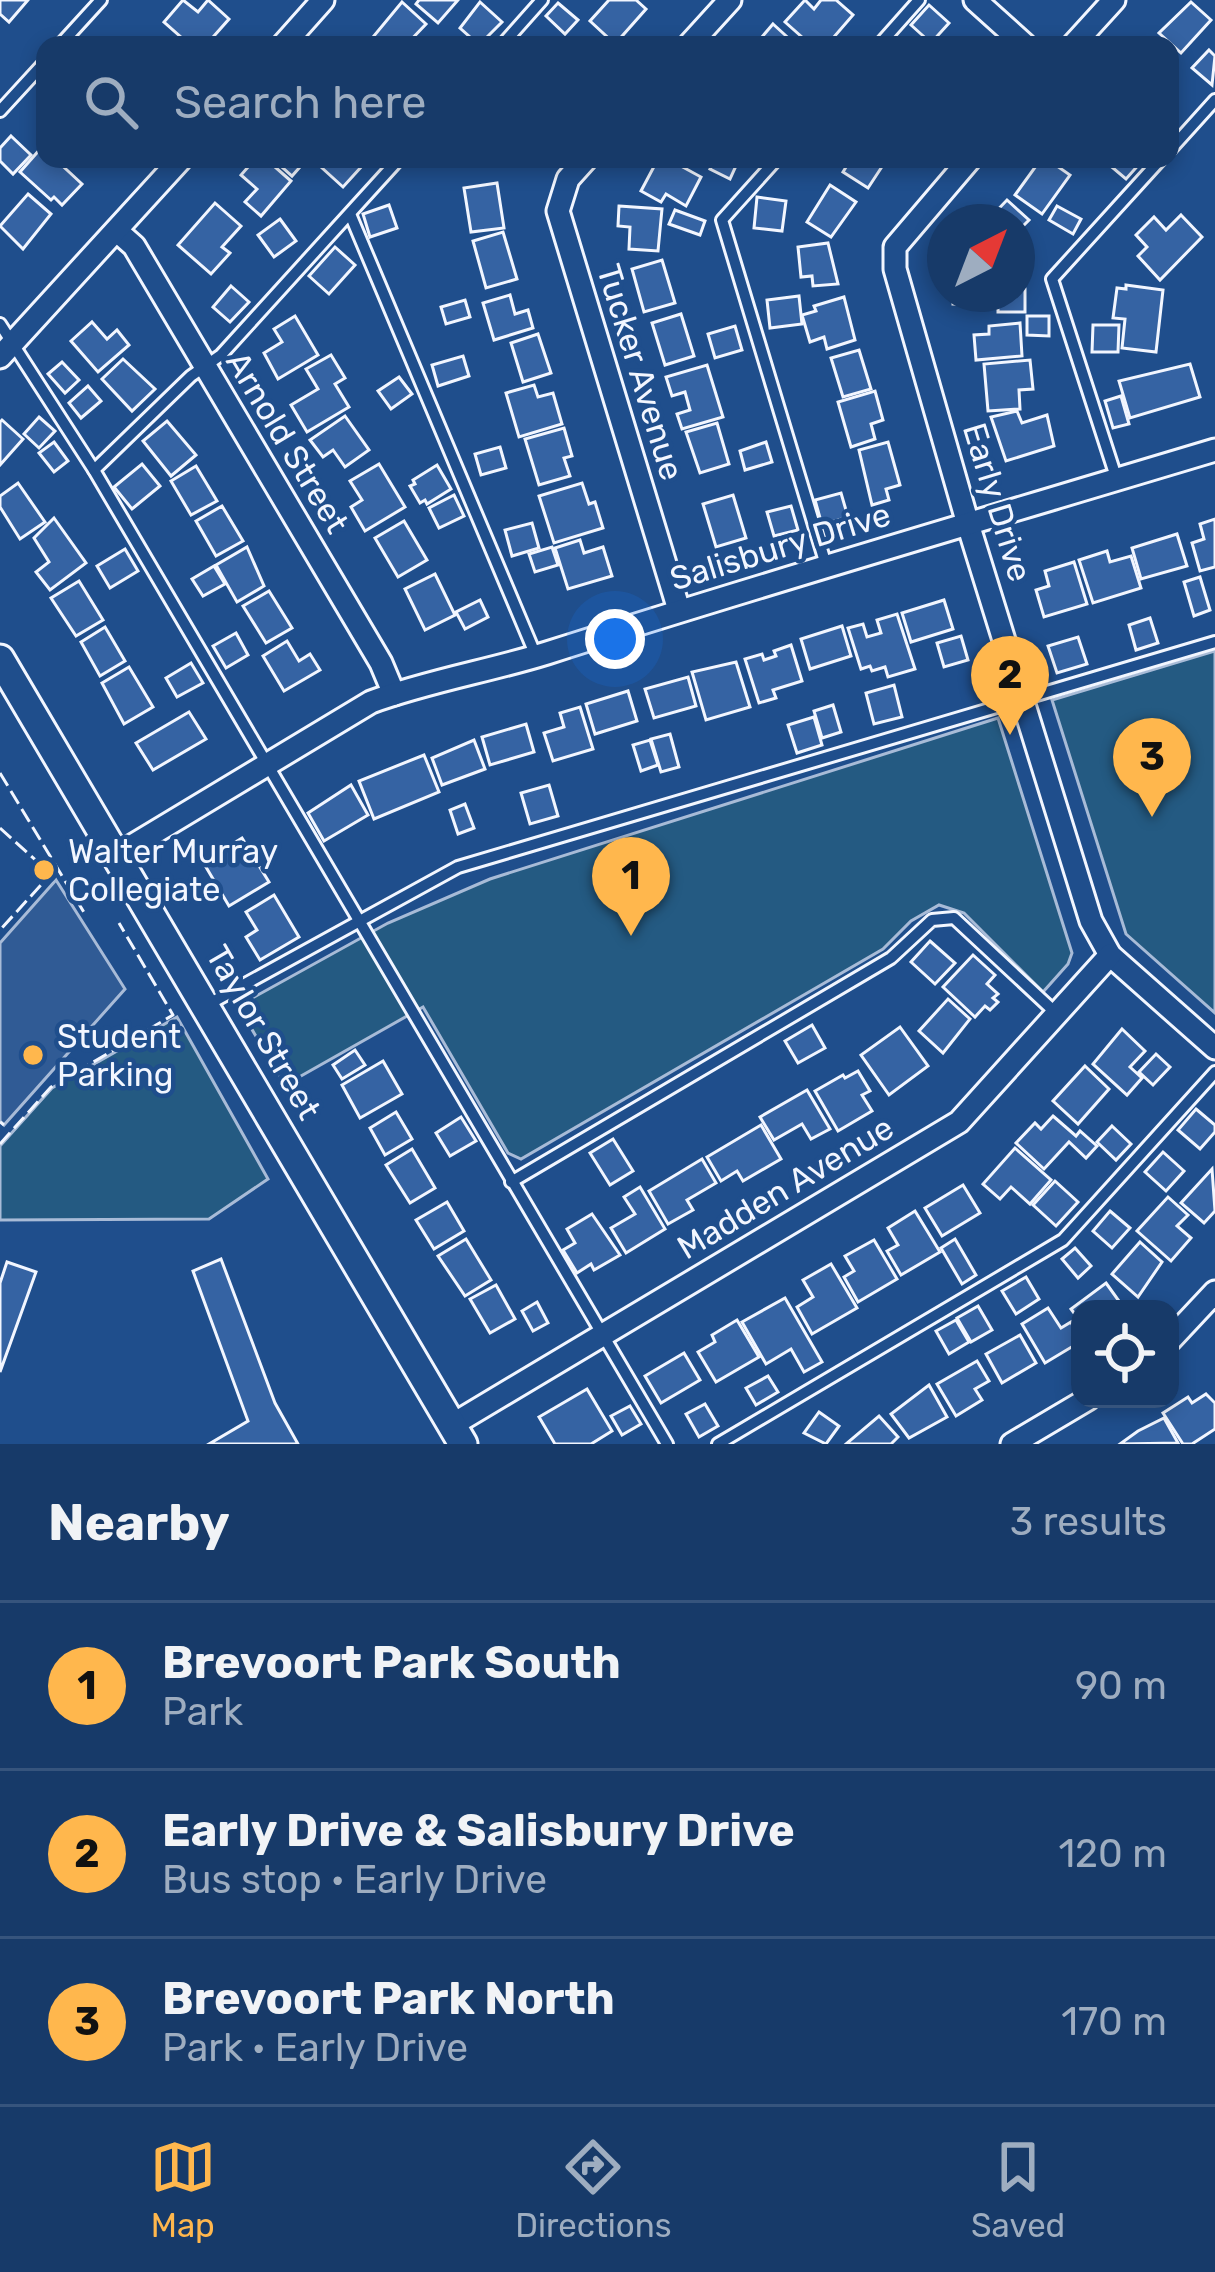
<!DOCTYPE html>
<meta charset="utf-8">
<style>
:root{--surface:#173a69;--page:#20416f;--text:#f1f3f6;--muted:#9eadc0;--line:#36547d;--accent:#ffb74d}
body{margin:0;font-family:Rubik,sans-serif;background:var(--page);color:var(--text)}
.controls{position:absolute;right:36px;bottom:36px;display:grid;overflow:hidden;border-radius:24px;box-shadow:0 6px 18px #0003}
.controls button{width:108px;height:108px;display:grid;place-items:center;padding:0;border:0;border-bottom:3px solid var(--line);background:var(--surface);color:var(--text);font:60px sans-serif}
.compass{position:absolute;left:927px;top:204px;width:108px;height:108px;border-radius:50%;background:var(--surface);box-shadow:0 6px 18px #0003;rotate:42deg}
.you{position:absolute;left:615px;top:639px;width:42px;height:42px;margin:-30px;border:9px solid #fff;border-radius:50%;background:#1a73e8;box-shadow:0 0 0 18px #1a73e833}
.badge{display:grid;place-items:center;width:78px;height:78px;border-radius:50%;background:var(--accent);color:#111;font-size:39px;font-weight:700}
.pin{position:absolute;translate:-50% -99px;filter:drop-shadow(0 3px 6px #0008)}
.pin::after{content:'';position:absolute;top:63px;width:42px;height:36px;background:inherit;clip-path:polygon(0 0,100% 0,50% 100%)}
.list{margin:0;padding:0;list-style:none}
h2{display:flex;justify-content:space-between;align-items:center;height:156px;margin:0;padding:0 48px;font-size:51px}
h2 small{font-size:39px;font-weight:400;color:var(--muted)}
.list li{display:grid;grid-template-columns:78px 1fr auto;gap:36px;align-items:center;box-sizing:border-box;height:168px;padding:0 48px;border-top:3px solid var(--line)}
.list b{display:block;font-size:45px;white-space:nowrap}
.list p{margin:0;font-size:39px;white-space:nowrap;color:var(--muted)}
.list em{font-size:39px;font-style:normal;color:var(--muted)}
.icon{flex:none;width:66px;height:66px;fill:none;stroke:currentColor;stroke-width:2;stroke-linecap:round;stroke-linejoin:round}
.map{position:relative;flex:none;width:1215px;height:1444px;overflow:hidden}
.search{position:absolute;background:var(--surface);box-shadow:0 6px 18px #0003;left:36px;right:36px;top:36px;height:132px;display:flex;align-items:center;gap:30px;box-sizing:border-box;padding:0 42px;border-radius:24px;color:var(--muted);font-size:45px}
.sheet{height:660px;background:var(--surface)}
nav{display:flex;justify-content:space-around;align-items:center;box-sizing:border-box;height:168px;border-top:3px solid var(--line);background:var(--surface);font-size:33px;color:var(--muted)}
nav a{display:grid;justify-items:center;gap:6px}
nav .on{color:var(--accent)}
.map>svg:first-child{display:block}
.green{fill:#245a82;stroke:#a8bbd7;stroke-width:3}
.parking{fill:#305b95;stroke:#a8bbd7;stroke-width:3}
.building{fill:#3563a3;stroke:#f2f6ff;stroke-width:3}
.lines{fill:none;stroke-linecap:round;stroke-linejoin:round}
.service-casing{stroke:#f2f6ff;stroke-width:16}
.minor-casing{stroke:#f2f6ff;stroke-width:27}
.secondary-casing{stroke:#f2f6ff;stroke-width:33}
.service{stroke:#1f4e8c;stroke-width:10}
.minor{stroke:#1f4e8c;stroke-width:21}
.secondary{stroke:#1f4e8c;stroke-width:27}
.fence{stroke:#f2f6ff;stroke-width:3;stroke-dasharray:15 6;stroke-linecap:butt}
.poi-dot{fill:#ffb74d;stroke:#1f4e8c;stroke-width:4.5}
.labels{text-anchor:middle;stroke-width:9;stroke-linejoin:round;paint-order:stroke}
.street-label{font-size:33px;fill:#f2f6ff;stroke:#1f4e8c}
.poi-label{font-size:33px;fill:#f2f6ff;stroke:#1f4e8c;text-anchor:start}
</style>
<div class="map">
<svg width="1215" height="1444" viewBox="0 0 1215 1444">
<rect width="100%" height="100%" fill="#1f4e8c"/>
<g class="green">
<path d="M1215,651V1013L1126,934L1052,700Z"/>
<path d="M998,718L1072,953L1068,964L1043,992L964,913L939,905L911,921L883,949L521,1159L508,1153L423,1007L285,1085L238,1006L388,923L490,879Z"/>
<path d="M177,1017L268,1179L209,1219L0,1220V1146L52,1088Z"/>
</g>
<path class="parking" d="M56,880L125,989L4,1125L0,1121V943Z"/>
<g class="building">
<path d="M0,0H28L9,22L0,14Z"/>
<path d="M183,0L198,12L208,0L229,19L206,45H190L164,22Z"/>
<path d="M419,0H458L438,23L416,4Z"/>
<path d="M609,0H636L646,9L615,44L590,21Z"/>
<path d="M805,0L814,9L821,0H836L853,15L827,45H811L785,22Z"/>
<path d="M402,2L426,24L406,45H382L373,37Z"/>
<path d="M480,2L502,22L479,45L460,28Z"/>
<path d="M1191,2L1211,20L1181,53L1159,33Z"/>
<path d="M558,3L578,20L565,34L546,16Z"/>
<path d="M929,5L949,23L931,43L911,25Z"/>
<path d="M773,24L796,45H755Z"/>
<path d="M1209,50L1215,56L1212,85L1192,68Z"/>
<path d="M11,136L31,155L13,174L0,161V148Z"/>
<path d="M42,147L45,159H55L82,184L62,205L54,197L51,200L20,172Z"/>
<path d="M255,159H266L291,181L261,216L245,202L257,189L241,175Z"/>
<path d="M273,159H307L292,176Z"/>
<path d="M329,159H354L362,166L343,187L321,167Z"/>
<path d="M658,159H668L701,177L686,206L666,194L661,202L641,191Z"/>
<path d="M715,159L736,166L730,179L710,169Z"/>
<path d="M851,159H887L868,188L843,172Z"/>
<path d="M1041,159H1047L1070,175L1042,214L1015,195Z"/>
<path d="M1110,159H1139L1142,161L1126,179L1107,163Z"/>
<path d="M497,183L504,228L471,232L464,188Z"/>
<path d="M830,185L856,202L831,237L807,222Z"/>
<path d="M28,194L51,214L23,249L0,226Z"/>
<path d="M757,197L786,201L782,231L754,228Z"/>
<path d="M1007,200L1029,220L1017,232V222H986Z"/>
<path d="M215,203L241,226L222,247L230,253L211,274L178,245Z"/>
<path d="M389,205L397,228L370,237L363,214Z"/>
<path d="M619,206L662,209L658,251L629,249L630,227L618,226Z"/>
<path d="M1057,206L1081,219L1073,234L1049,220Z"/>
<path d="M675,210L705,221L700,235L669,224Z"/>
<path d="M1181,215L1202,237L1160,280L1138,256L1147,247L1136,235L1154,217L1166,230Z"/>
<path d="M280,219L296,241L274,257L258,235Z"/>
<path d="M503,232L517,279L486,288L473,241Z"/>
<path d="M828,243L838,284L813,286L812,276L801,277L798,247Z"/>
<path d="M335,247L355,265L329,294L309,276Z"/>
<path d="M662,260L675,303L644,312L632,269Z"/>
<path d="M1126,285L1163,290L1156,352L1122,348L1125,319L1113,318L1117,288L1126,289Z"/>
<path d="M231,286L249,302L230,322L213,307Z"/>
<path d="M1017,289H1025V312H998V294H1017Z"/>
<path d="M953,294H987V305L953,304Z"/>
<path d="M510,295L515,314L528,310L533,328L494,340L483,303Z"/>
<path d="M799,296L802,324L770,328L767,300Z"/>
<path d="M844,297L855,340L827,349L824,337L810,342L802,315L816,311L814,306Z"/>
<path d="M465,300L470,317L446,324L441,307Z"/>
<path d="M681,314L694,356L665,365L652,323Z"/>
<path d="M295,316L318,355L278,379L264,353L282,342L274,329Z"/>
<path d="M1027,316H1049V336L1027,335Z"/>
<path d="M92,322L107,339L117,330L129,345L98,372L71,341Z"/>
<path d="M1020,323L1022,356L976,360L974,335L989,334V326Z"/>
<path d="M1093,325H1119L1118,352H1092Z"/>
<path d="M735,326L742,350L715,358L708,334Z"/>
<path d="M538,334L551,373L523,382L511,343Z"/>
<path d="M859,350L871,389L843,397L831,358Z"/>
<path d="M331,355L345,378L335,384L349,407L307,432L291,405L318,389L306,369Z"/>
<path d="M463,356L469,376L438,386L432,365Z"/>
<path d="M123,359L155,389L132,411L102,379Z"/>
<path d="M1030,360L1033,389L1019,390L1020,409L988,411L984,364Z"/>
<path d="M62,362L79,380L65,393L48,374Z"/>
<path d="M1190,364L1200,397L1130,418L1119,381Z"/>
<path d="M707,365L723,417L682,429L677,414L690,410L685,392L672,396L666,377Z"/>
<path d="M399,377L412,394L391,409L378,391Z"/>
<path d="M534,385L538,397L553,393L562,424L519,437L506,393Z"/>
<path d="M88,386L101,401L81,418L69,403Z"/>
<path d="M875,391L883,420L871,424L875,439L851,447L838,402Z"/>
<path d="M1121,396L1129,424L1113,428L1105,401Z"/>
<path d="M1017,411L1022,423L1047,415L1054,446L1006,461L991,417Z"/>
<path d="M345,416L369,450L345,467L333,450L323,457L310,440Z"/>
<path d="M39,417L55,431L39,448L24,434Z"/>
<path d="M2,420L23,439L0,465V422Z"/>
<path d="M167,421L196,455L171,476L143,441Z"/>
<path d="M717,423L729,464L700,473L686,432Z"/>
<path d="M564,428L572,456L564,458L570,476L539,485L525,439Z"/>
<path d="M54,442L68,461L54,472L39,453Z"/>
<path d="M766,442L772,462L745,470L740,451Z"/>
<path d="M888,442L900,485L886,489L889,500L872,505L859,450Z"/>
<path d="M500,447L506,468L481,475L475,454Z"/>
<path d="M142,464L160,486L132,509L114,487Z"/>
<path d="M379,464L405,507L365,531L351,507L362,500L350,481Z"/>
<path d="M437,465L451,489L427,504L425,500L420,503L410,486L415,484L413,480Z"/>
<path d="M196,466L217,501L191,515L171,481Z"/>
<path d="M18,483L45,522L20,539L0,507V496Z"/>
<path d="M582,483L589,504L595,502L603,528L554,543L539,496Z"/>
<path d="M841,493L848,517L822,525L815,500Z"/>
<path d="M454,495L464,516L439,528L429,508Z"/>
<path d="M733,495L746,538L716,547L703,504Z"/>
<path d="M222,506L243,541L216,556L196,521Z"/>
<path d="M791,506L798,530L774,536L767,512Z"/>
<path d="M54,518L86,563L50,590L36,572L49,562L34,538Z"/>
<path d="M1215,519V567L1200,571L1192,543L1204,539L1200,524Z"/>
<path d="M404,521L427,560L398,577L375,538Z"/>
<path d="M532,523L539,548L512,556L505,530Z"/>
<path d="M1177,534L1187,566L1141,579L1132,548Z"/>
<path d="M580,540L584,553L603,547L612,576L568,589L555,548Z"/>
<path d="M247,547L264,586L237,602L216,565Z"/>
<path d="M552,547L558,565L535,572L529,554Z"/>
<path d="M125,549L138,571L110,588L97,566Z"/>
<path d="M1107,551L1110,562L1131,556L1141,588L1093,603L1079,560Z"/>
<path d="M1074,562L1087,604L1044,617L1036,590L1049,586L1045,571Z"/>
<path d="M214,566L225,584L203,596L192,579Z"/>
<path d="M435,574L455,615L425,630L405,589Z"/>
<path d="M1200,577L1210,610L1194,616L1184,582Z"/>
<path d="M79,581L103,620L76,636L51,598Z"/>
<path d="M269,591L292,628L266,643L243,606Z"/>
<path d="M480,600L488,617L465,629L456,612Z"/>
<path d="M944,600L953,629L911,642L902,613Z"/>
<path d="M897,614L915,669L888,677L885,667L872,671L870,666L861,669L848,628L863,624L867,637L881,633L877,620Z"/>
<path d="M1150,618L1158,643L1136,650L1129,625Z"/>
<path d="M842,626L851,656L810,669L801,639Z"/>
<path d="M105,627L125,661L100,676L81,642Z"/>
<path d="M236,633L248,655L226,668L213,646Z"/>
<path d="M961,636L968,660L944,667L937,643Z"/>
<path d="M1078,637L1087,664L1057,673L1048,646Z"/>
<path d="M287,641L299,661L310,654L320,670L284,691L263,656Z"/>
<path d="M791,645L802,681L773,690L776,698L759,703L745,659L762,654L764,660L776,656L774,651Z"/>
<path d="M736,662L750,707L706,720L692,672Z"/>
<path d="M191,663L203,683L177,697L166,678Z"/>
<path d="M129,667L153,707L124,724L102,683Z"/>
<path d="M688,677L696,706L654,718L645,689Z"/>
<path d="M894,685L902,717L874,724L866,693Z"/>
<path d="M628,691L637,721L595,734L586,704Z"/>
<path d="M833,705L841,732L822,738L814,711Z"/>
<path d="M580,707L593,749L553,761L544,733L564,727L560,713Z"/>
<path d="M189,712L206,739L153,770L136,743Z"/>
<path d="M814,717L822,745L797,753L788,725Z"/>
<path d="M526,724L534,752L490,765L482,737Z"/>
<path d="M670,734L679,767L661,772L651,739Z"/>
<path d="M474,740L485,769L442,785L432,758Z"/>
<path d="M650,740L658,765L641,771L633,745Z"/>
<path d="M424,755L439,792L374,819L359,781Z"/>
<path d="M351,785L368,815L324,841L308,813Z"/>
<path d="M549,785L558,816L530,824L521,793Z"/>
<path d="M465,804L474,828L458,834L450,810Z"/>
<path d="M242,838L269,882L229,906L203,862Z"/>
<path d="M274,895L299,937L260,960L246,937L257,930L246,912Z"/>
<path d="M930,941L955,963L935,984L911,962Z"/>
<path d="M973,955L995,975L987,984L998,994L993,998L998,1002L990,1010L985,1006L975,1017L943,987Z"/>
<path d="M948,999L970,1019L943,1053L919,1031Z"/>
<path d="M812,1025L825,1048L798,1063L785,1041Z"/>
<path d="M900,1027L928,1066L889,1095L861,1055Z"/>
<path d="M1122,1029L1145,1051L1130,1067L1142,1078L1127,1095L1093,1064Z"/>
<path d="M355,1050L365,1065L342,1079L333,1065Z"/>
<path d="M1156,1054L1170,1067L1153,1085L1139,1072Z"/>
<path d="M383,1061L402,1094L360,1118L342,1085Z"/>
<path d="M1085,1066L1109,1089L1078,1124L1053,1101Z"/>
<path d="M858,1071L870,1091L862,1095L872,1111L838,1131L815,1091L843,1075L845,1078Z"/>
<path d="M807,1090L830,1129L811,1139L802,1124L774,1140L760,1117Z"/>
<path d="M1196,1109L1215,1125V1132L1200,1149L1178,1130Z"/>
<path d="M396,1112L412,1139L385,1155L370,1128Z"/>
<path d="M1053,1116L1076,1136L1080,1131L1097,1146L1086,1158L1069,1142L1044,1169L1016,1143L1035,1123L1041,1129Z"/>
<path d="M461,1117L476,1141L450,1156L436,1133Z"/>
<path d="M761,1125L781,1159L743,1181L737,1171L721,1181L707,1157Z"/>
<path d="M1112,1126L1131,1144L1116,1160L1097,1142Z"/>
<path d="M613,1139L633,1171L610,1185L590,1153Z"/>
<path d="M1015,1148L1051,1180L1030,1204L1011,1187L1000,1199L983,1184Z"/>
<path d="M412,1149L435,1188L410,1203L386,1165Z"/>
<path d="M1163,1152L1184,1171L1166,1191L1145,1172Z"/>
<path d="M702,1159L716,1183L687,1200L693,1210L668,1224L649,1191Z"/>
<path d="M1212,1169L1215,1211L1204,1223L1181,1203Z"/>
<path d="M1055,1181L1078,1202L1056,1226L1033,1205Z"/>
<path d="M963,1185L980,1213L942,1236L925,1208Z"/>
<path d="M640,1187L665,1229L626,1253L611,1228L635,1214L624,1197Z"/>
<path d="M1168,1197L1188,1215L1177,1226L1191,1238L1171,1261L1137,1231Z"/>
<path d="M447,1202L464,1231L434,1249L416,1220Z"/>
<path d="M915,1211L940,1252L901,1275L887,1251L898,1245L888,1228Z"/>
<path d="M1110,1211L1130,1228L1112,1248L1093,1231Z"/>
<path d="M592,1214L620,1255L594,1270L591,1264L577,1273L563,1250L575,1243L567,1229Z"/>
<path d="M466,1239L491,1280L465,1296L438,1256Z"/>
<path d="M955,1239L976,1275L962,1284L941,1248Z"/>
<path d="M874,1240L897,1279L858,1302L844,1277L854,1271L845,1256Z"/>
<path d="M1140,1242L1162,1262L1138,1297L1112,1274Z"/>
<path d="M1075,1248L1091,1266L1078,1278L1062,1259Z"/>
<path d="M221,1259L275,1403L298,1444H209L248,1421L193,1271Z"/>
<path d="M7,1262L36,1272L0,1372V1283Z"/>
<path d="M831,1264L857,1308L812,1334L797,1307L813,1297L803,1280Z"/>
<path d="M1026,1277L1039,1299L1016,1314L1002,1291Z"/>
<path d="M1106,1283L1124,1308L1080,1309V1321L1071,1309Z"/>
<path d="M496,1285L515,1319L490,1333L470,1299Z"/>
<path d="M785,1298L822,1362L804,1372L791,1349L766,1364L742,1322Z"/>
<path d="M537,1302L548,1323L533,1331L522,1311Z"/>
<path d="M978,1306L992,1330L971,1342L957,1318Z"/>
<path d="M1048,1308L1061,1328L1071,1322L1080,1342L1045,1363L1022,1324Z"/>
<path d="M737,1320L759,1357L716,1382L698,1352L715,1342L712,1335Z"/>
<path d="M956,1320L969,1342L949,1354L936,1331Z"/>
<path d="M1020,1335L1036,1363L1002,1383L986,1354Z"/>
<path d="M684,1353L700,1380L661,1403L645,1376Z"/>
<path d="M977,1361L989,1381L975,1389L982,1400L956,1416L937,1384Z"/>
<path d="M768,1376L778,1392L756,1405L746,1388Z"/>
<path d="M929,1385L947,1417L909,1438L891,1414Z"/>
<path d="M587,1389L612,1431L591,1444H555L539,1417Z"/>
<path d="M1206,1394L1215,1403V1429L1192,1444H1183L1163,1413L1188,1397L1192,1403Z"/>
<path d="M705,1404L718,1426L699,1437L686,1414Z"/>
<path d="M630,1406L641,1424L622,1435L611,1416Z"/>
<path d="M819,1412L839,1426L826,1444L804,1433Z"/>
<path d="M879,1416L898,1437L891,1444H846Z"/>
<path d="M1164,1418L1178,1443L1120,1444L1138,1431Z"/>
</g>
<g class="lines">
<defs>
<g id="service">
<path d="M60,45L101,0"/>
<path d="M502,45L542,0"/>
<path d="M879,45L919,0"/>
<path d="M0,111L45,62"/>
<path d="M1170,150L1215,100"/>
<path d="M777,159L722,220L826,565"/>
<path d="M350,214L536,656"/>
<path d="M0,324L94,470L667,1444"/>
<path d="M94,470L191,376L221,355L399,159"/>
<path d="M1117,480L1052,279L1161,159"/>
<path d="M207,1005L458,867L1215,642"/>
<path d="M511,1182L891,958L932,920L954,918L1057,1014"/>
<path d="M718,1444L1063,1240L1215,1072"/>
</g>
<g id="minor">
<path d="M975,0L1025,45"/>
<path d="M283,45L323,0"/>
<path d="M689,45L730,0"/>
<path d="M1073,45L1114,0"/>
<path d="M586,159L568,179L558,211L679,610"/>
<path d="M970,159L895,247V269L968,524L1091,921L1110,955L1215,1048"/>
<path d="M117,231L134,246L381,663L394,694"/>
<path d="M0,357L181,159"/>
<path d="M117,855L371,702C428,681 489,671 547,653C769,582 992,517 1215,450"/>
<path d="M1170,1340L1215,1292"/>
<path d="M452,1425L959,1122L1110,955"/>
<path d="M1012,1444L1088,1399"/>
</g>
<path id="secondary" d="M0,659L463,1444"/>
</defs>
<use href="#service" class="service-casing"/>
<use href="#minor" class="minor-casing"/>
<use href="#secondary" class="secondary-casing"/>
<use href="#service" class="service"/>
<use href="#minor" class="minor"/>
<use href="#secondary" class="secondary"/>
<g class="fence">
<path d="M0,773L85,914"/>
<path d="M0,828L51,874L0,930"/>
<path d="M0,1122L4,1125"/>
<path d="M0,1144L51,1087L173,1015L119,923"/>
</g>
</g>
<g class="poi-dot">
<circle cx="44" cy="870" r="12"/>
<circle cx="33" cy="1055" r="12"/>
</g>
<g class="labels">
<g class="street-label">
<text transform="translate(641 372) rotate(73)" y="12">Tucker Avenue</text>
<text transform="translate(288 442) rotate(59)" y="12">Arnold Street</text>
<text transform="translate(998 502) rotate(73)" y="12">Early Drive</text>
<text transform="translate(780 546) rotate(-17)" y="12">Salisbury Drive</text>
<text transform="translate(264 1032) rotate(60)" y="12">Taylor Street</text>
<text transform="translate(785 1187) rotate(-31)" y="12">Madden Avenue</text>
</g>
<g class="poi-label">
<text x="68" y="863">Walter Murray<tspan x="68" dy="38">Collegiate</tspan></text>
<text x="57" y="1048">Student<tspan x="57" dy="38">Parking</tspan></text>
</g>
</g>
</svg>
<div class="controls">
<button><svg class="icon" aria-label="locate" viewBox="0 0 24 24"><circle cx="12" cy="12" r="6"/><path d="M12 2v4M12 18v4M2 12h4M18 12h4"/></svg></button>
</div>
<svg class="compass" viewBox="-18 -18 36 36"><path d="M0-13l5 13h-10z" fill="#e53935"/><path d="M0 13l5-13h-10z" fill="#9eadc0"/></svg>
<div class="you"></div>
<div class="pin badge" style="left:631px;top:936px">1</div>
<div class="pin badge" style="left:1010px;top:735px">2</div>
<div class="pin badge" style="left:1152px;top:817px">3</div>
<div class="search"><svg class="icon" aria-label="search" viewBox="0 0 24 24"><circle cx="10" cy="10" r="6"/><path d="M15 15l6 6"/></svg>Search here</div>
</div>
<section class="sheet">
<h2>Nearby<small>3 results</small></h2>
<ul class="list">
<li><span class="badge">1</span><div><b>Brevoort Park South</b><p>Park</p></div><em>90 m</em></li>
<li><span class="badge">2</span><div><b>Early Drive &amp; Salisbury Drive</b><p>Bus stop · Early Drive</p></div><em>120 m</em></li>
<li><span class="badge">3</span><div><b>Brevoort Park North</b><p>Park · Early Drive</p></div><em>170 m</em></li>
</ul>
</section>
<nav>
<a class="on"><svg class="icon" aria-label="map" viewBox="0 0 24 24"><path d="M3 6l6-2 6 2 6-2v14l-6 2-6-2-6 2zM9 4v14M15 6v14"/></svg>Map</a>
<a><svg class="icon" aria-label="directions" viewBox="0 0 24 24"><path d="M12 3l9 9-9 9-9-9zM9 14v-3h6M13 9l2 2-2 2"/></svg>Directions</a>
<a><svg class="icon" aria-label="saved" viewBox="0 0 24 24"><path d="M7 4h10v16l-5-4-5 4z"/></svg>Saved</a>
</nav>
